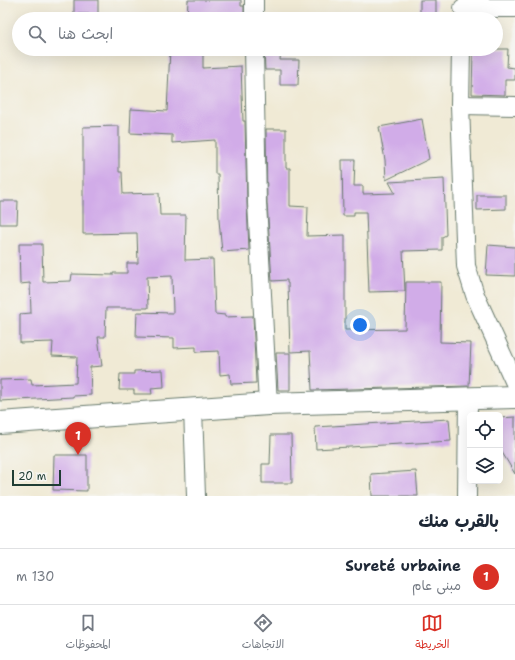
<!DOCTYPE html>
<html lang="ar">
<meta charset="utf-8">
<style>
:root{--surface:#fff;--page:#f6f6f7;--text:#1f2937;--muted:#747a83;--line:#e0e1e3;--accent:#d93025}
body{margin:0;font-family:"Shantell Sans","Playpen Sans Arabic",sans-serif;background:var(--page);color:var(--text);direction:rtl}
.controls{position:absolute;right:12px;bottom:12px;display:grid;overflow:hidden;border-radius:6px;box-shadow:0 4px 16px #0002}
.controls button{width:36px;height:36px;display:grid;place-items:center;padding:0;border:0;border-bottom:1px solid var(--line);background:var(--surface);color:var(--text);font:20px sans-serif}
.scale{position:absolute;left:12px;bottom:10px;width:49px;box-sizing:border-box;padding-left:4px;border:2px solid #1f3d34;border-top:0;font-size:11px;line-height:14px;white-space:nowrap;color:#1f3d34;-webkit-text-stroke:3px #f6f6f2;paint-order:stroke}
.you{position:absolute;left:360px;top:325px;width:14px;height:14px;margin:-10px;border:3px solid #fff;border-radius:50%;background:#1a73e8;box-shadow:0 0 0 6px #1a73e833}
.badge{display:grid;place-items:center;width:26px;height:26px;border-radius:50%;background:var(--accent);color:#fff;font-size:13px;font-weight:700}
.pin{position:absolute;translate:-50% -33px;filter:drop-shadow(0 1px 2px #0008)}
.pin::after{content:'';position:absolute;top:21px;width:14px;height:12px;background:inherit;clip-path:polygon(0 0,100% 0,50% 100%)}
.list{margin:0;padding:0;list-style:none}
h2{display:flex;justify-content:space-between;align-items:center;height:52px;margin:0;padding:0 16px;font-size:17px}
h2 small{font-size:13px;font-weight:400;color:var(--muted)}
.list li{display:grid;grid-template-columns:26px 1fr auto;gap:12px;align-items:center;box-sizing:border-box;height:56px;padding:0 16px;border-top:1px solid var(--line)}
.list b{display:block;font-size:15px;white-space:nowrap}
.list p{margin:0;font-size:13px;white-space:nowrap;color:var(--muted)}
.list em{font-size:13px;font-style:normal;color:var(--muted)}
.icon{flex:none;width:22px;height:22px;fill:none;stroke:currentColor;stroke-width:2;stroke-linecap:round;stroke-linejoin:round}
.map{position:relative;flex:none;width:515px;height:496px;overflow:hidden;direction:ltr}
.search{position:absolute;background:var(--surface);box-shadow:0 4px 16px #0002;left:12px;right:12px;top:12px;height:44px;display:flex;align-items:center;gap:10px;box-sizing:border-box;padding:0 14px;border-radius:22px;color:var(--muted);font-size:15px}
.sheet{height:108px;background:var(--surface)}
nav{display:flex;justify-content:space-around;align-items:center;box-sizing:border-box;height:56px;border-top:1px solid var(--line);background:var(--surface);font-size:11px;color:var(--muted)}
nav a{display:grid;justify-items:center;gap:2px}
nav .on{color:var(--accent)}
.map>svg:first-child{display:block}
.building{fill:#d1ace8}
.lines{fill:none;stroke-linecap:round;stroke-linejoin:round}
.street-casing{stroke:#687a6c;stroke-width:20}
.secondary-casing{stroke:#687a6c;stroke-width:24}
.street{stroke:#fff;stroke-width:18}
.secondary{stroke:#fff;stroke-width:22}
</style>
<div class="map">
<svg width="515" height="496" viewBox="0 0 515 496">
<rect width="100%" height="100%" fill="#f6f6f2"/>
<filter id="ink" filterUnits="userSpaceOnUse"><feTurbulence type="fractalNoise" baseFrequency=".025" numOctaves="2"/><feDisplacementMap in="SourceGraphic" scale="8" xChannelSelector="R" yChannelSelector="G"/><feConvolveMatrix kernelMatrix="1 2 1 2 8 2 1 2 1" color-interpolation-filters="sRGB"/></filter>
<filter id="wash" filterUnits="userSpaceOnUse"><feTurbulence type="fractalNoise" baseFrequency=".012" numOctaves="4" result="noise"/><feDisplacementMap in="SourceGraphic" scale="16" xChannelSelector="R" yChannelSelector="G"/><feGaussianBlur stdDeviation="0.9" result="paint"/><feColorMatrix in="noise" values="0 0 0 0 0 0 0 0 0 0 0 0 0 0 0 0 0 1.4 0 .05"/><feComposite in="paint" operator="in"/></filter>
<g filter="url(#wash)">
<rect width="100%" height="100%" fill="#f0ead5"/>
<g id="blocks">
<g class="building">
<rect x="74" y="0" width="24" height="14"/>
<path d="M188,0H241V6H244V19H187Z"/>
<rect x="420" y="0" width="16" height="19"/>
<path d="M170,49H203V68L241,66L243,121H245L247,204L249,250L222,252L219,220L218,174H215V140L172,143V135L130,133L131,109L167,111Z"/>
<path d="M264,49H281L280,60H299L298,85H280V70H265Z"/>
<path d="M473,49H508L507,67L515,68V80H505V95L472,94Z"/>
<path d="M422,119L429,159L386,180L385,160L379,127Z"/>
<path d="M119,126V172H122L123,194L159,193L160,215H186L185,260L213,259L215,314L225,315V317L253,316L256,383L231,384L230,374L220,375L219,351L196,352V347L174,348V338L136,337L137,312L173,313L172,276L147,277L148,308H106L105,337H98L102,366L90,367L91,395L73,396V397L0,401V380L31,379L32,385L76,383L77,357L52,356L53,342L20,343V314L31,313L30,283L20,284L19,244H42L43,282L71,281L72,274L113,275V273H127V263H138L137,233L83,234V127Z"/>
<path d="M266,129H286V168H290V206L308,207L307,236L345,235V330L405,329L406,282H441L440,342L471,343L469,386L312,390L310,351L290,352L288,283H287V280L272,281L267,203Z"/>
<path d="M342,160H355L354,186H363V194L395,193L389,182L444,179L446,235L442,237V250L403,251L405,291L369,292L366,212H354V216H343Z"/>
<path d="M477,195H506V209L477,210Z"/>
<path d="M0,201H18L17,224H0Z"/>
<path d="M488,245L515,247V276L486,275Z"/>
<path d="M276,353H290V390H278Z"/>
<path d="M163,370L164,387L151,388L152,394H134V390H119L120,374H134V371Z"/>
<path d="M515,417V474L500,449V418Z"/>
<path d="M449,419L451,441L316,449L315,427Z"/>
<path d="M271,435H291L292,483H262V464H270Z"/>
<path d="M54,455H87V491L53,490Z"/>
<path d="M416,471L418,496H372L371,474Z"/>
</g>
</g>
</g>
<g filter="url(#ink)">
<use href="#blocks" fill-opacity="0" stroke="#687a6c" stroke-width="1"/>
<g class="lines">
<defs>
<g id="street">
<path d="M254,0V19"/>
<path d="M463,8H515"/>
<path d="M254,49L257,203L268,404"/>
<path d="M461,49L460,105L466,266L475,295L515,383"/>
<path d="M460,105L515,106"/>
<path d="M193,409L196,496"/>
<path d="M467,496L468,398"/>
</g>
<path id="secondary" d="M0,423L268,404L515,397"/>
</defs>
<use href="#street" class="street-casing"/>
<use href="#secondary" class="secondary-casing"/>
<use href="#street" class="street"/>
<use href="#secondary" class="secondary"/>
</g>
</g>
</svg>
<div class="controls">
<button><svg class="icon" aria-label="locate" viewBox="0 0 24 24"><circle cx="12" cy="12" r="6"/><path d="M12 2v4M12 18v4M2 12h4M18 12h4"/></svg></button>
<button><svg class="icon" aria-label="layers" viewBox="0 0 24 24"><path d="M12 4l9 5-9 5-9-5zM3 14l9 5 9-5"/></svg></button>
</div>
<div class="scale">20 m</div>
<div class="you"></div>
<div class="pin badge" style="left:78px;top:455px">1</div>
<div class="search"><svg class="icon" aria-label="search" viewBox="0 0 24 24"><circle cx="10" cy="10" r="6"/><path d="M15 15l6 6"/></svg>ابحث هنا</div>
</div>
<section class="sheet">
<h2>بالقرب منك<small></small></h2>
<ul class="list">
<li><span class="badge">1</span><div><b>Sureté urbaine</b><p>مبنى عام</p></div><em>130 m</em></li>
</ul>
</section>
<nav>
<a class="on"><svg class="icon" aria-label="map" viewBox="0 0 24 24"><path d="M3 6l6-2 6 2 6-2v14l-6 2-6-2-6 2zM9 4v14M15 6v14"/></svg>الخريطة</a>
<a><svg class="icon" aria-label="directions" viewBox="0 0 24 24"><path d="M12 3l9 9-9 9-9-9zM9 14v-3h6M13 9l2 2-2 2"/></svg>الاتجاهات</a>
<a><svg class="icon" aria-label="saved" viewBox="0 0 24 24"><path d="M7 4h10v16l-5-4-5 4z"/></svg>المحفوظات</a>
</nav>
